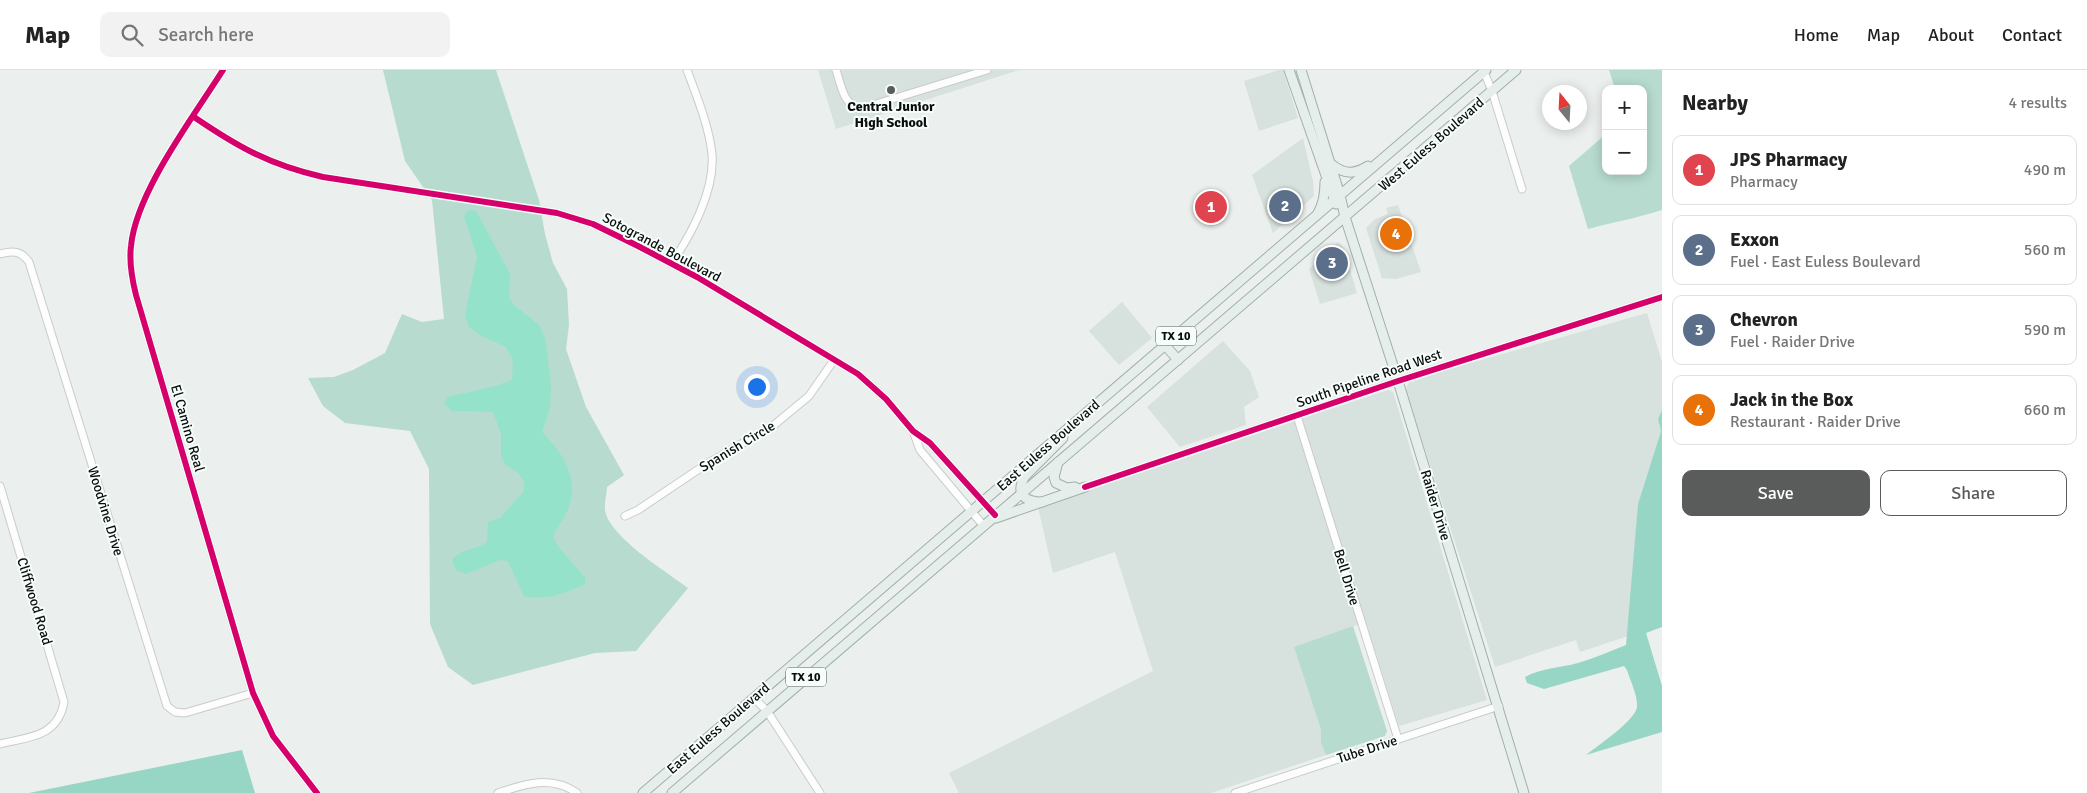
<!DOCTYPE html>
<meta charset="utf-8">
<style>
:root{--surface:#fff;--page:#f2f2f2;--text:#222;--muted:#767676;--line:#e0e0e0;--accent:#595c5b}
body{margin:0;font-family:Signika,sans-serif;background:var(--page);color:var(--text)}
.controls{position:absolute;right:15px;top:15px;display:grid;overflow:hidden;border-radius:10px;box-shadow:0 2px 12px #0003}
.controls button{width:45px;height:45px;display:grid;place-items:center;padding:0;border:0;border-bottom:1px solid var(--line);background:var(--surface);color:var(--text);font:25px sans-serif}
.compass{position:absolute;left:1542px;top:15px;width:45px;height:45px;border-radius:50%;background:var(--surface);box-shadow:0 2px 12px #0003;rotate:342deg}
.you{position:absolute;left:756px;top:316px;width:18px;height:18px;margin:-12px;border:4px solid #fff;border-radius:50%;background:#1a73e8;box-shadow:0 0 0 8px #1a73e833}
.badge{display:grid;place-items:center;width:32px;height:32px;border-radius:50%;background:var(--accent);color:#fff;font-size:16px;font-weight:700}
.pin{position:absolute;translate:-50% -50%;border:2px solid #fff;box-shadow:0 1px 5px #0006}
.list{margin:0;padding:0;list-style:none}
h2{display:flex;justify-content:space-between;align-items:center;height:65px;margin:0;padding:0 20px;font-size:21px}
h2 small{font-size:16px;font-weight:400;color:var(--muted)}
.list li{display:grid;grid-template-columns:32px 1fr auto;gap:15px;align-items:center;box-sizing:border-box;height:70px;margin:0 10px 10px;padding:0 10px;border:1px solid var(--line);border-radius:10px}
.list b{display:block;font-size:19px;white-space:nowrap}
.list p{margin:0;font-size:16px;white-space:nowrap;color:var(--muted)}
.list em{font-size:16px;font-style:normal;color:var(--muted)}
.actions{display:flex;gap:10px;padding:15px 20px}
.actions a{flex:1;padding:11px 0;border:1px solid var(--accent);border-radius:10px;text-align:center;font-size:18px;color:var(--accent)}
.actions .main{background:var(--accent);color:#fff}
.icon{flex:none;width:28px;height:28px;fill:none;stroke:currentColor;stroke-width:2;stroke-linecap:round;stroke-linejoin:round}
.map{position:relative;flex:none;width:1662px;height:723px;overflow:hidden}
header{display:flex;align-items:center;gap:30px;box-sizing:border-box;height:70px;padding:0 25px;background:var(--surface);border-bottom:1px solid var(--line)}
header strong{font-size:24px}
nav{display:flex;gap:28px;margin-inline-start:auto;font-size:18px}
.search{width:350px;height:45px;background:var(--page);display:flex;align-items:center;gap:12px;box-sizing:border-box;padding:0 18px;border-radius:10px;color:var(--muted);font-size:19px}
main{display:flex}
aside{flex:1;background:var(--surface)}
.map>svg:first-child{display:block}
.built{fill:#d7e1dd}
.green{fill:#b7dbce}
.forest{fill:#97d6c4}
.water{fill:#94e2ca}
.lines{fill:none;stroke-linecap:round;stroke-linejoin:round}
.minor-casing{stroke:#c8ccca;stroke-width:9}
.major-casing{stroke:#a0b0aa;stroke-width:11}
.minor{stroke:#fcfdfc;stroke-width:7}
.major{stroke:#e6eeeb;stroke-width:9}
.cycleway-casing{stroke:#f6fefb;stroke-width:9}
.cycleway{stroke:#d6006c;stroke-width:6}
.poi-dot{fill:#595c5b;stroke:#f6fefb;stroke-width:2}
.labels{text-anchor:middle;stroke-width:4;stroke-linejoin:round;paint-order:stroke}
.shield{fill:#f6fefb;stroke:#525554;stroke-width:1}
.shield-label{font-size:12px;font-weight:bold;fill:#0b0d0c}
.poi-label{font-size:14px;font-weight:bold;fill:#0b0d0c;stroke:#f6fefb}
.street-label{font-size:14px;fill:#0b0d0c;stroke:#f6fefb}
</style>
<header>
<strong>Map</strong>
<div class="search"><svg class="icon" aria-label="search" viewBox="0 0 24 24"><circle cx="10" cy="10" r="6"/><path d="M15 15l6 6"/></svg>Search here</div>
<nav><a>Home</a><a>Map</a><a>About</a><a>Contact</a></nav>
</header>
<main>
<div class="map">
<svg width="1662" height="723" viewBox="0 0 1662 723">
<rect width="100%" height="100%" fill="#ebefed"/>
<g class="built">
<path d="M818,0H1019L836,59Z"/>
<path d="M1279,0H1283L1298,48L1259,61L1244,11Z"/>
<path d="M1303,68L1313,111L1314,126L1273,163L1252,105Z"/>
<path d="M1398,135L1421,202L1396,209L1382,208L1366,158L1375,149L1388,144L1386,138Z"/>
<path d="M1338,172L1343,177L1357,223L1320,234L1309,199Z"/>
<path d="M1122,232L1152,268L1119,295L1089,261Z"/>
<path d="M1647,243L1662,292V340L1658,349L1661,361L1638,434L1628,566L1580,582L1576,570L1495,597L1406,320L1407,316L1409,313L1446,300Z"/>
<path d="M1223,271L1250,301L1259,327L1244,337L1246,355L1180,377L1147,337Z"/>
<path d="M1388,320L1393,322L1487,630L1399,656L1366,552L1294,577L1321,660V673L1326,685L1211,723H959L949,703L1153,601L1115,482L1053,503L1038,437Z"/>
</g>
<g class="green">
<path d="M383,0H496L539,130L545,164L553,193L567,219L569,255L566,279L586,337L624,405L607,417C607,424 604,433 605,440C609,467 667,502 688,518L636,581L595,583L473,615L448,597L430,554L429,399L410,361L345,353L323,336L308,308L334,307L353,300L385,283L402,244L422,252L444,249L432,130L405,91Z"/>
<path d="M1609,0H1662V140C1638,148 1613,152 1588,159L1569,96L1606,64V101H1643V19H1615Z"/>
<path d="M1353,556L1387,661L1385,666L1326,685L1321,673V660L1294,577Z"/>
</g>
<g class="forest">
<path d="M1662,340V557L1646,563L1662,616V662L1586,685C1597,676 1635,651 1637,637C1638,626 1630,610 1627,600L1624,596L1544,619L1527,613L1525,607C1541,598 1560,598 1578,593C1595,588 1610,581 1626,575L1638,434L1661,361L1658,349Z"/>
<path d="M242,680L255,723H29Z"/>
</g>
<path class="water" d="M469,140L476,141L510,204L509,228L514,235L539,255L545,268L551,316L550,338L542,362C563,383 580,409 568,439C564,449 557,457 553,467L558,476L585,508V514C566,523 545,531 524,526L508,491L500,490L466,504L456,500L452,490C460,479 476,480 487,472L488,452L500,448L524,421V411L517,402L505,394L501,387V364L493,342L452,341L444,333L448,327L495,316L512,310L513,290L506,277L482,266L469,257L465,245L477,187L464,146Z"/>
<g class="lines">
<defs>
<g id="minor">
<path d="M223,0C194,46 136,122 131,176C129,192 132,209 136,225L253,623L273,666L317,723"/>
<path d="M836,0C841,14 843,35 860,39L987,0"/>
<path d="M1484,2L1492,21L1522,119"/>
<path d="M194,47C238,77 270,95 323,107L557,143L593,154L638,176L697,207L858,304L886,329L913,361L930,373L995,445"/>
<path d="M0,184C13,180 21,181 29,192L167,636L175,642L185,643L253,623"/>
<path d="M671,194C691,165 715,121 712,84C709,56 697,27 687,0"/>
<path d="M1297,346L1398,669"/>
<path d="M913,361L920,380L983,455"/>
<path d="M0,416L64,632C58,667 29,667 0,674"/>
<path d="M1085,417L1398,311L1662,227"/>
<path d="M625,446L638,440L705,395L774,355L809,326L834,290"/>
<path d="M754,628L767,641L820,723"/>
<path d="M498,723C525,714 551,705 577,723"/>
<path d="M1235,723L1499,636"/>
</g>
<g id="major">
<path d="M1289,0L1336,134"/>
<path d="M1301,0L1340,125L1345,147L1398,311L1524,723"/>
<path d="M1331,94C1344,104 1353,105 1368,96"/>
<path d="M1318,143C1324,133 1325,123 1325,112"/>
<path d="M1165,275L1178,290"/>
<path d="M1058,392L1054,407L1056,413L1067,418L1075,417"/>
<path d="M1042,432C1024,432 1015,423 1025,406L1063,368"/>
<path d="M996,448L1085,417"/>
<path d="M643,723L1486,0"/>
<path d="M672,723L1516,0"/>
</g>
</defs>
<use href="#minor" class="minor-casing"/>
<use href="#major" class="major-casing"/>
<use href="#minor" class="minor"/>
<use href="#major" class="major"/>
<defs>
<g id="cycleway">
<path d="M223,0C194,46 136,122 131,176C129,192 132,209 136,225L253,623L273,666L317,723"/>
<path d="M194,47C238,77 270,95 323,107L557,143L593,154L638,176L697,207L858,304L886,329L913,361L930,373L995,445"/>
<path d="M1085,417L1398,311L1662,227"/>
</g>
</defs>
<use href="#cycleway" class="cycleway-casing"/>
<use href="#cycleway" class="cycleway"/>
</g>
<circle class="poi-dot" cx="891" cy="20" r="5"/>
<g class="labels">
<g class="shield">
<rect x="1156" y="256.5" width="40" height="19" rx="4"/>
<rect x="786" y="597.5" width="40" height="19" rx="4"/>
</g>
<g class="shield-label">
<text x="1176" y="270">TX 10</text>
<text x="806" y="611">TX 10</text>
</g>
<g class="poi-label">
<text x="891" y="41">Central Junior<tspan x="891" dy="16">High School</tspan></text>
</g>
<g class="street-label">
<text transform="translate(1431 74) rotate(-41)" y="5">West Euless Boulevard</text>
<text transform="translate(662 177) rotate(28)" y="5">Sotogrande Boulevard</text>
<text transform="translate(1369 308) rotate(-19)" y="5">South Pipeline Road West</text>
<text transform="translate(188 358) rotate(74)" y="5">El Camino Real</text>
<text transform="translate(1048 375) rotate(-41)" y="5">East Euless Boulevard</text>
<text transform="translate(737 376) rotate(-31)" y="5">Spanish Circle</text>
<text transform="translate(1436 435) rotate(73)" y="5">Raider Drive</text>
<text transform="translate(106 441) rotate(73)" y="5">Woodvine Drive</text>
<text transform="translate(1347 507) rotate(73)" y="5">Bell Drive</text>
<text transform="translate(35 531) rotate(73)" y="5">Cliffwood Road</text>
<text transform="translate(718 658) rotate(-41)" y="5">East Euless Boulevard</text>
<text transform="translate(1367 679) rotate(-18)" y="5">Tube Drive</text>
</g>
</g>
</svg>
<div class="controls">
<button>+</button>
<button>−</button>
</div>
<svg class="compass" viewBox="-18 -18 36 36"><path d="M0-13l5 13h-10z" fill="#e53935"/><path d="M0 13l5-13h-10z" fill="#767676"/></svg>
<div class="you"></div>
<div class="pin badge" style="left:1211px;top:137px;background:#e0444e">1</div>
<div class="pin badge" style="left:1285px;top:136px;background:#5c6f8a">2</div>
<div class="pin badge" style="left:1332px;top:193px;background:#5c6f8a">3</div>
<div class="pin badge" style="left:1396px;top:164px;background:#e8710a">4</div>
</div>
<aside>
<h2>Nearby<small>4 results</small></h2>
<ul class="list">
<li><span class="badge" style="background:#e0444e">1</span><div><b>JPS Pharmacy</b><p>Pharmacy</p></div><em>490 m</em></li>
<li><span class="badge" style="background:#5c6f8a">2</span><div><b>Exxon</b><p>Fuel · East Euless Boulevard</p></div><em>560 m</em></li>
<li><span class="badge" style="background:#5c6f8a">3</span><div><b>Chevron</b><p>Fuel · Raider Drive</p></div><em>590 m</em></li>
<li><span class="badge" style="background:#e8710a">4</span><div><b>Jack in the Box</b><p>Restaurant · Raider Drive</p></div><em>660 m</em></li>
</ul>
<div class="actions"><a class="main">Save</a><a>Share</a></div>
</aside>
</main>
